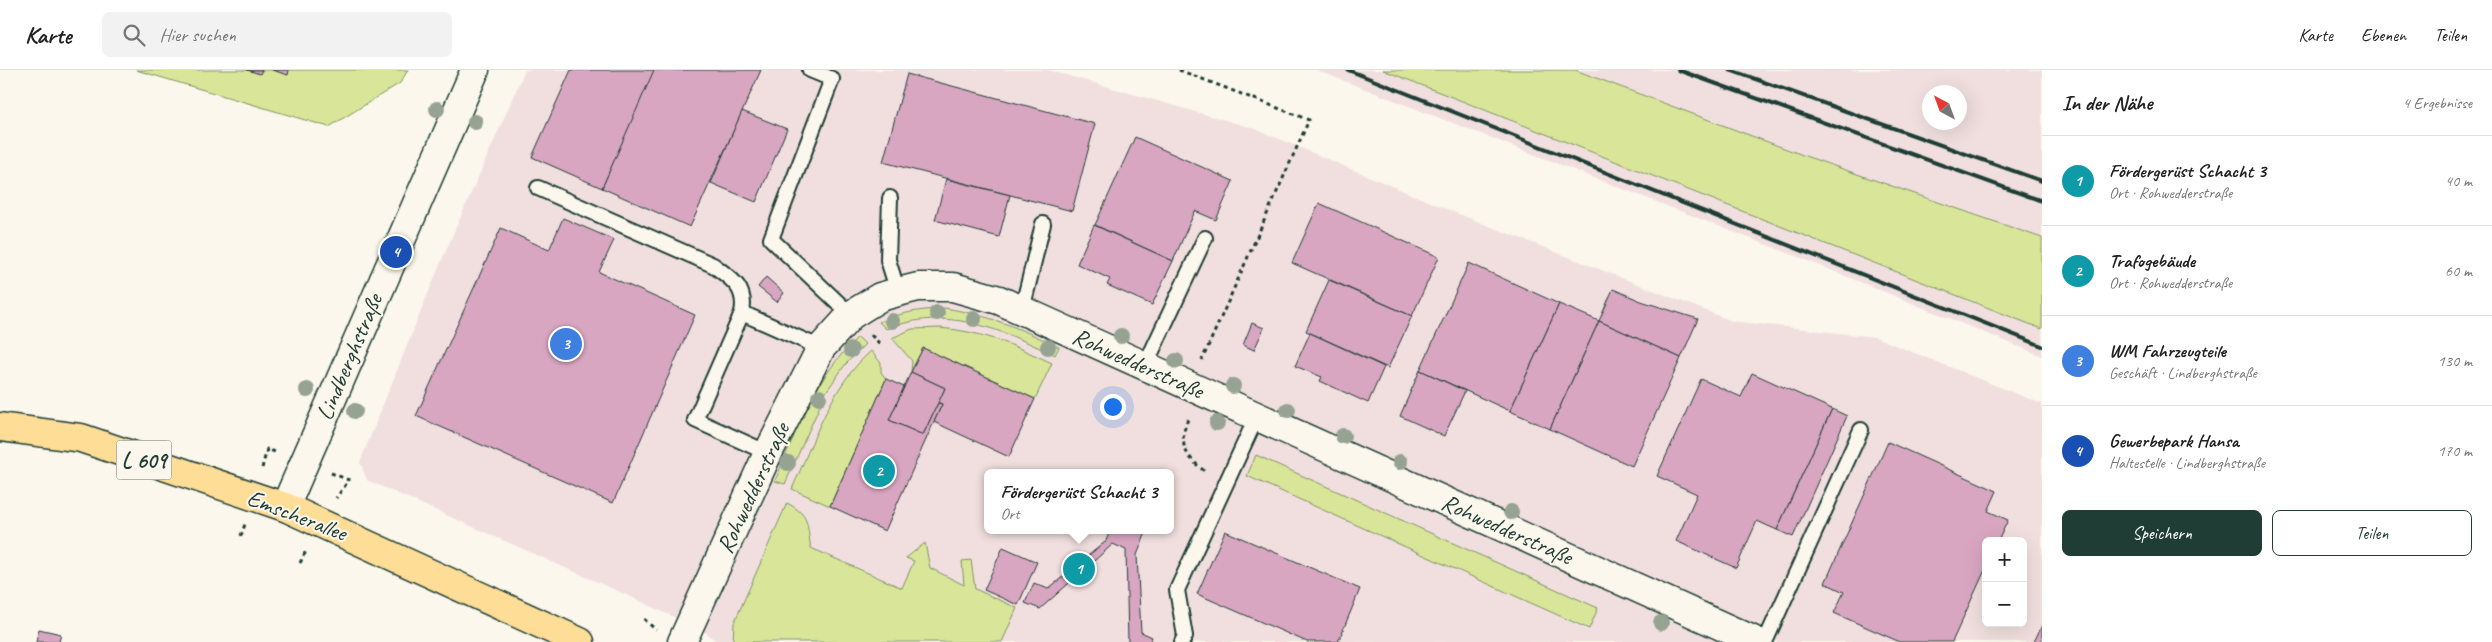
<!DOCTYPE html>
<html lang="de">
<meta charset="utf-8">
<style>
:root{--surface:#fff;--page:#f2f2f2;--text:#222;--muted:#767676;--line:#e0e0e0;--accent:#1f3d34}
body{margin:0;font-family:Caveat,sans-serif;background:var(--page);color:var(--text)}
.controls{position:absolute;right:15px;bottom:15px;display:grid;overflow:hidden;border-radius:8px;box-shadow:0 5px 20px #0002}
.controls button{width:45px;height:45px;display:grid;place-items:center;padding:0;border:0;border-bottom:1px solid var(--line);background:var(--surface);color:var(--text);font:25px sans-serif}
.compass{position:absolute;left:1922px;top:15px;width:45px;height:45px;border-radius:50%;background:var(--surface);box-shadow:0 5px 20px #0002;rotate:319deg}
.you{position:absolute;left:1112px;top:336px;width:18px;height:18px;margin:-12px;border:4px solid #fff;border-radius:50%;background:#1a73e8;box-shadow:0 0 0 8px #1a73e833}
.badge{display:grid;place-items:center;width:32px;height:32px;border-radius:50%;background:var(--accent);color:#fff;font-size:16px;font-weight:700}
.pin{position:absolute;translate:-50% -50%;border:2px solid #fff;box-shadow:0 1px 5px #0006}
.popup{position:absolute;left:984px;top:399px;width:190px;height:65px;box-sizing:border-box;display:grid;place-content:center;border-radius:8px;background:var(--surface);filter:drop-shadow(0 1px 4px #0005);font-size:16px;white-space:nowrap;color:var(--muted)}
.popup b{font-size:19px;color:var(--text)}
.popup::after{content:'';position:absolute;left:50%;top:100%;margin-left:-10px;border:10px solid transparent;border-top-color:var(--surface)}
.list{margin:0;padding:0;list-style:none}
h2{display:flex;justify-content:space-between;align-items:center;height:65px;margin:0;padding:0 20px;font-size:21px}
h2 small{font-size:16px;font-weight:400;color:var(--muted)}
.list li{display:grid;grid-template-columns:32px 1fr auto;gap:15px;align-items:center;box-sizing:border-box;height:90px;padding:0 20px;border-top:1px solid var(--line)}
.list b{display:block;font-size:19px;white-space:nowrap}
.list p{margin:0;font-size:16px;white-space:nowrap;color:var(--muted)}
.list em{font-size:16px;font-style:normal;color:var(--muted)}
.actions{display:flex;gap:10px;padding:15px 20px}
.actions a{flex:1;padding:11px 0;border:1px solid var(--accent);border-radius:8px;text-align:center;font-size:18px;color:var(--accent)}
.actions .main{background:var(--accent);color:#fff}
.icon{flex:none;width:28px;height:28px;fill:none;stroke:currentColor;stroke-width:2;stroke-linecap:round;stroke-linejoin:round}
.map{position:relative;flex:none;width:2042px;height:572px;overflow:hidden}
header{display:flex;align-items:center;gap:30px;box-sizing:border-box;height:70px;padding:0 25px;background:var(--surface);border-bottom:1px solid var(--line)}
header strong{font-size:24px}
nav{display:flex;gap:28px;margin-inline-start:auto;font-size:18px}
.search{width:350px;height:45px;background:var(--page);display:flex;align-items:center;gap:12px;box-sizing:border-box;padding:0 18px;border-radius:8px;color:var(--muted);font-size:19px}
main{display:flex}
aside{flex:1;background:var(--surface)}
.map>svg:first-child{display:block}
.built{fill:#f1dfdf;fill-rule:evenodd}
.green{fill:#d9e699;stroke:#7c9266}
.building{fill:#d9a6c2;stroke:#1f3d34}
.lines{fill:none;stroke-linecap:round;stroke-linejoin:round}
.lane-casing{stroke:#1f3d34;stroke-width:18}
.street-casing{stroke:#1f3d34;stroke-width:31}
.secondary-casing{stroke:#1f3d34;stroke-width:31}
.primary-casing{stroke:#1f3d34;stroke-width:31}
.path{stroke:#1f3d34;stroke-width:3;stroke-dasharray:4 4;stroke-linecap:butt}
.lane{stroke:#fbf7ec;stroke-width:14}
.street{stroke:#fbf7ec;stroke-width:28}
.secondary{stroke:#fbf7ec;stroke-width:28}
.primary{stroke:#fedd96;stroke-width:28}
.rail{stroke:#1f3d34;stroke-width:4}
.tree{fill:#96a392}
.labels{text-anchor:middle;stroke-width:4;stroke-linejoin:round;paint-order:stroke}
.shield{fill:#fbf7ec;stroke:#61756b;stroke-width:1}
.shield-label{font-size:22px;font-weight:bold;fill:#1f3d34}
.street-label{font-size:24px;fill:#1f3d34;stroke:#fbf7ec}
</style>
<header>
<strong>Karte</strong>
<div class="search"><svg class="icon" aria-label="search" viewBox="0 0 24 24"><circle cx="10" cy="10" r="6"/><path d="M15 15l6 6"/></svg>Hier suchen</div>
<nav><a>Karte</a><a>Ebenen</a><a>Teilen</a></nav>
</header>
<main>
<div class="map">
<svg width="2042" height="572" viewBox="0 0 2042 572">
<rect width="100%" height="100%" fill="#fbf7ec"/>
<filter id="ink" filterUnits="userSpaceOnUse"><feTurbulence type="fractalNoise" baseFrequency=".02" numOctaves="2"/><feDisplacementMap in="SourceGraphic" scale="10" xChannelSelector="R" yChannelSelector="G"/><feConvolveMatrix kernelMatrix="1 2 1 2 8 2 1 2 1" color-interpolation-filters="sRGB"/></filter>
<g filter="url(#ink)">
<g class="built">
<path d="M525,0H1048L1253,58L1456,143L1732,251L1875,267L2042,334V572H717L705,562L640,531L367,410L360,392L438,199ZM988,403H1170V460H988ZM1986,471H2023V553H1986Z"/>
<path d="M1316,0H1383L2042,259V286L1806,190Z"/>
<path d="M1575,0H2042V168L1808,87ZM1930,22H1960V52H1930Z"/>
</g>
<g class="green">
<path d="M136,0H408L400,13L329,57Z"/>
<path d="M1383,0H1575L1808,87L2042,168V259Z"/>
<path d="M945,238C991,246 1017,257 1059,277L1055,285C998,259 948,235 886,259L879,252C901,242 921,240 945,238Z"/>
<path d="M940,258C985,262 1011,274 1052,293L1035,329L923,278L911,302L912,291L892,268L912,259Z"/>
<path d="M858,267L865,274L845,295L826,322L785,414L775,411C797,358 816,306 858,267Z"/>
<path d="M871,281L881,293V302L886,309L830,436L792,419C814,371 830,317 871,281Z"/>
<path d="M1256,385L1598,538L1589,559L1247,406Z"/>
<path d="M787,433C811,446 806,453 811,478L902,518L914,491L906,488L925,473L930,498L964,515L962,491L971,490L975,519L1017,538L1002,572H733L734,553Z"/>
</g>
<g class="building">
<path d="M247,0H262L260,4Z"/>
<path d="M272,0H289L288,5Z"/>
<path d="M571,0H655L602,118L532,87Z"/>
<path d="M654,0H761L690,157L602,118Z"/>
<path d="M907,4L1095,54L1072,141L883,92Z"/>
<path d="M742,41L787,59L756,132L711,113Z"/>
<path d="M1135,67L1233,111L1216,150L1195,141L1173,191L1095,155Z"/>
<path d="M946,109L1010,125L999,167L935,150Z"/>
<path d="M1319,133L1439,187L1412,246L1292,193Z"/>
<path d="M563,148L614,170L599,202L695,245L613,433L416,346L501,158L549,180Z"/>
<path d="M1094,155L1173,191L1152,235L1107,215L1110,209L1077,194Z"/>
<path d="M1469,193L1559,234L1510,341L1420,300Z"/>
<path d="M766,207L784,223L777,232L758,217Z"/>
<path d="M1329,210L1412,246L1388,298L1306,261Z"/>
<path d="M1613,219L1641,231L1698,249L1681,288L1599,251Z"/>
<path d="M1559,234L1599,251L1550,359L1510,341Z"/>
<path d="M1599,251L1681,288L1632,396L1550,359Z"/>
<path d="M1252,253L1264,258L1254,280L1243,275Z"/>
<path d="M1310,263L1384,297L1368,333L1320,311L1322,307L1295,296Z"/>
<path d="M923,278L1035,329L1009,387L934,352L942,334L938,333L945,318L911,302Z"/>
<path d="M1420,300L1465,321L1444,366L1400,346Z"/>
<path d="M911,302L945,318L923,365L889,350Z"/>
<path d="M1752,303L1832,339L1777,460L1757,451L1736,498L1676,471L1697,424L1657,406L1701,309L1741,327Z"/>
<path d="M886,309L904,317L889,350L923,365L938,333L942,334L885,461L830,436Z"/>
<path d="M1832,339L1847,346L1793,467L1777,460Z"/>
<path d="M1888,372L1997,421L1988,441L2008,450L1998,471H1986V498L1952,572H1900L1834,543L1844,522L1825,513Z"/>
<path d="M1110,460H1147L1137,485L1141,562L1152,567L1150,572H1128L1126,480L1113,474L1040,539L1025,533L1034,513L1048,519L1106,471Z"/>
<path d="M1225,461L1360,519L1338,572H1307L1197,524Z"/>
<path d="M1003,477L1037,492L1018,535L984,520Z"/>
<path d="M2042,555V572H2034Z"/>
<path d="M39,559L61,564L59,572H36Z"/>
</g>
<g class="lines">
<defs>
<g id="lane">
<path d="M810,0L832,9L771,169L851,245"/>
<path d="M538,118L713,195C732,209 747,218 742,243"/>
<path d="M890,128L888,190L898,222"/>
<path d="M1022,240L1043,154"/>
<path d="M1145,296L1205,168"/>
<path d="M768,383L695,350L742,243L821,278"/>
<path d="M1182,572L1185,566L1177,520L1257,346"/>
<path d="M1765,572L1861,360"/>
</g>
<path id="street" d="M682,572L768,383L821,278L851,245L880,227L898,222L918,217H953L999,230L1757,572"/>
<path id="secondary" d="M285,437L475,0"/>
<path id="primary" d="M0,357L81,368L285,437L580,572"/>
</defs>
<use href="#lane" class="lane-casing"/>
<use href="#street" class="street-casing"/>
<use href="#secondary" class="secondary-casing"/>
<use href="#primary" class="primary-casing"/>
<g class="path">
<path d="M1179,0L1309,50L1202,290"/>
<path d="M871,265L880,274"/>
<path d="M1188,349C1177,375 1186,387 1207,403"/>
<path d="M262,398L267,379L278,383"/>
<path d="M331,403L349,410L336,428"/>
<path d="M241,466L245,454"/>
<path d="M300,493L307,479"/>
<path d="M644,549L656,560"/>
</g>
<use href="#lane" class="lane"/>
<use href="#street" class="street"/>
<use href="#secondary" class="secondary"/>
<use href="#primary" class="primary"/>
<g class="rail">
<path d="M1348,0L2042,276"/>
<path d="M1678,0L2042,131"/>
<path d="M1730,0L2042,111"/>
</g>
</g>
<g class="tree">
<circle cx="437" cy="39" r="8"/>
<circle cx="475" cy="52" r="8"/>
<circle cx="937" cy="243" r="8"/>
<circle cx="974" cy="249" r="8"/>
<circle cx="892" cy="251" r="8"/>
<circle cx="1121" cy="266" r="8"/>
<circle cx="1048" cy="277" r="8"/>
<circle cx="851" cy="280" r="8"/>
<circle cx="1176" cy="291" r="8"/>
<circle cx="1233" cy="316" r="8"/>
<circle cx="307" cy="320" r="8"/>
<circle cx="819" cy="327" r="8"/>
<circle cx="1288" cy="340" r="8"/>
<circle cx="355" cy="341" r="8"/>
<circle cx="1217" cy="353" r="8"/>
<circle cx="1343" cy="366" r="8"/>
<circle cx="1400" cy="392" r="8"/>
<circle cx="788" cy="393" r="8"/>
<circle cx="1511" cy="442" r="8"/>
<circle cx="1661" cy="553" r="8"/>
</g>
</g>
<g class="labels">
<rect class="shield" x="116.5" y="370.5" width="55" height="39" rx="4"/>
<g class="shield-label">
<text x="144" y="398">L 609</text>
</g>
<g class="street-label">
<text transform="translate(349 287) rotate(-67)" y="8">Lindberghstraße</text>
<text transform="translate(1138 293) rotate(24)" y="8">Rohwedderstraße</text>
<text transform="translate(753 418) rotate(-65)" y="8">Rohwedderstraße</text>
<text transform="translate(297 445) rotate(21)" y="8">Emscherallee</text>
<text transform="translate(1507 459) rotate(24)" y="8">Rohwedderstraße</text>
</g>
</g>
</svg>
<div class="controls">
<button>+</button>
<button>−</button>
</div>
<svg class="compass" viewBox="-18 -18 36 36"><path d="M0-13l5 13h-10z" fill="#e53935"/><path d="M0 13l5-13h-10z" fill="#767676"/></svg>
<div class="you"></div>
<div class="pin badge" style="left:1079px;top:499px;background:#0f9aa8">1</div>
<div class="popup"><b>Fördergerüst Schacht 3</b>Ort</div>
<div class="pin badge" style="left:879px;top:401px;background:#0f9aa8">2</div>
<div class="pin badge" style="left:566px;top:274px;background:#3f7fe0">3</div>
<div class="pin badge" style="left:396px;top:182px;background:#1a4fb4">4</div>
</div>
<aside>
<h2>In der Nähe<small>4 Ergebnisse</small></h2>
<ul class="list">
<li><span class="badge" style="background:#0f9aa8">1</span><div><b>Fördergerüst Schacht 3</b><p>Ort · Rohwedderstraße</p></div><em>40 m</em></li>
<li><span class="badge" style="background:#0f9aa8">2</span><div><b>Trafogebäude</b><p>Ort · Rohwedderstraße</p></div><em>60 m</em></li>
<li><span class="badge" style="background:#3f7fe0">3</span><div><b>WM Fahrzeugteile</b><p>Geschäft · Lindberghstraße</p></div><em>130 m</em></li>
<li><span class="badge" style="background:#1a4fb4">4</span><div><b>Gewerbepark Hansa</b><p>Haltestelle · Lindberghstraße</p></div><em>170 m</em></li>
</ul>
<div class="actions"><a class="main">Speichern</a><a>Teilen</a></div>
</aside>
</main>
